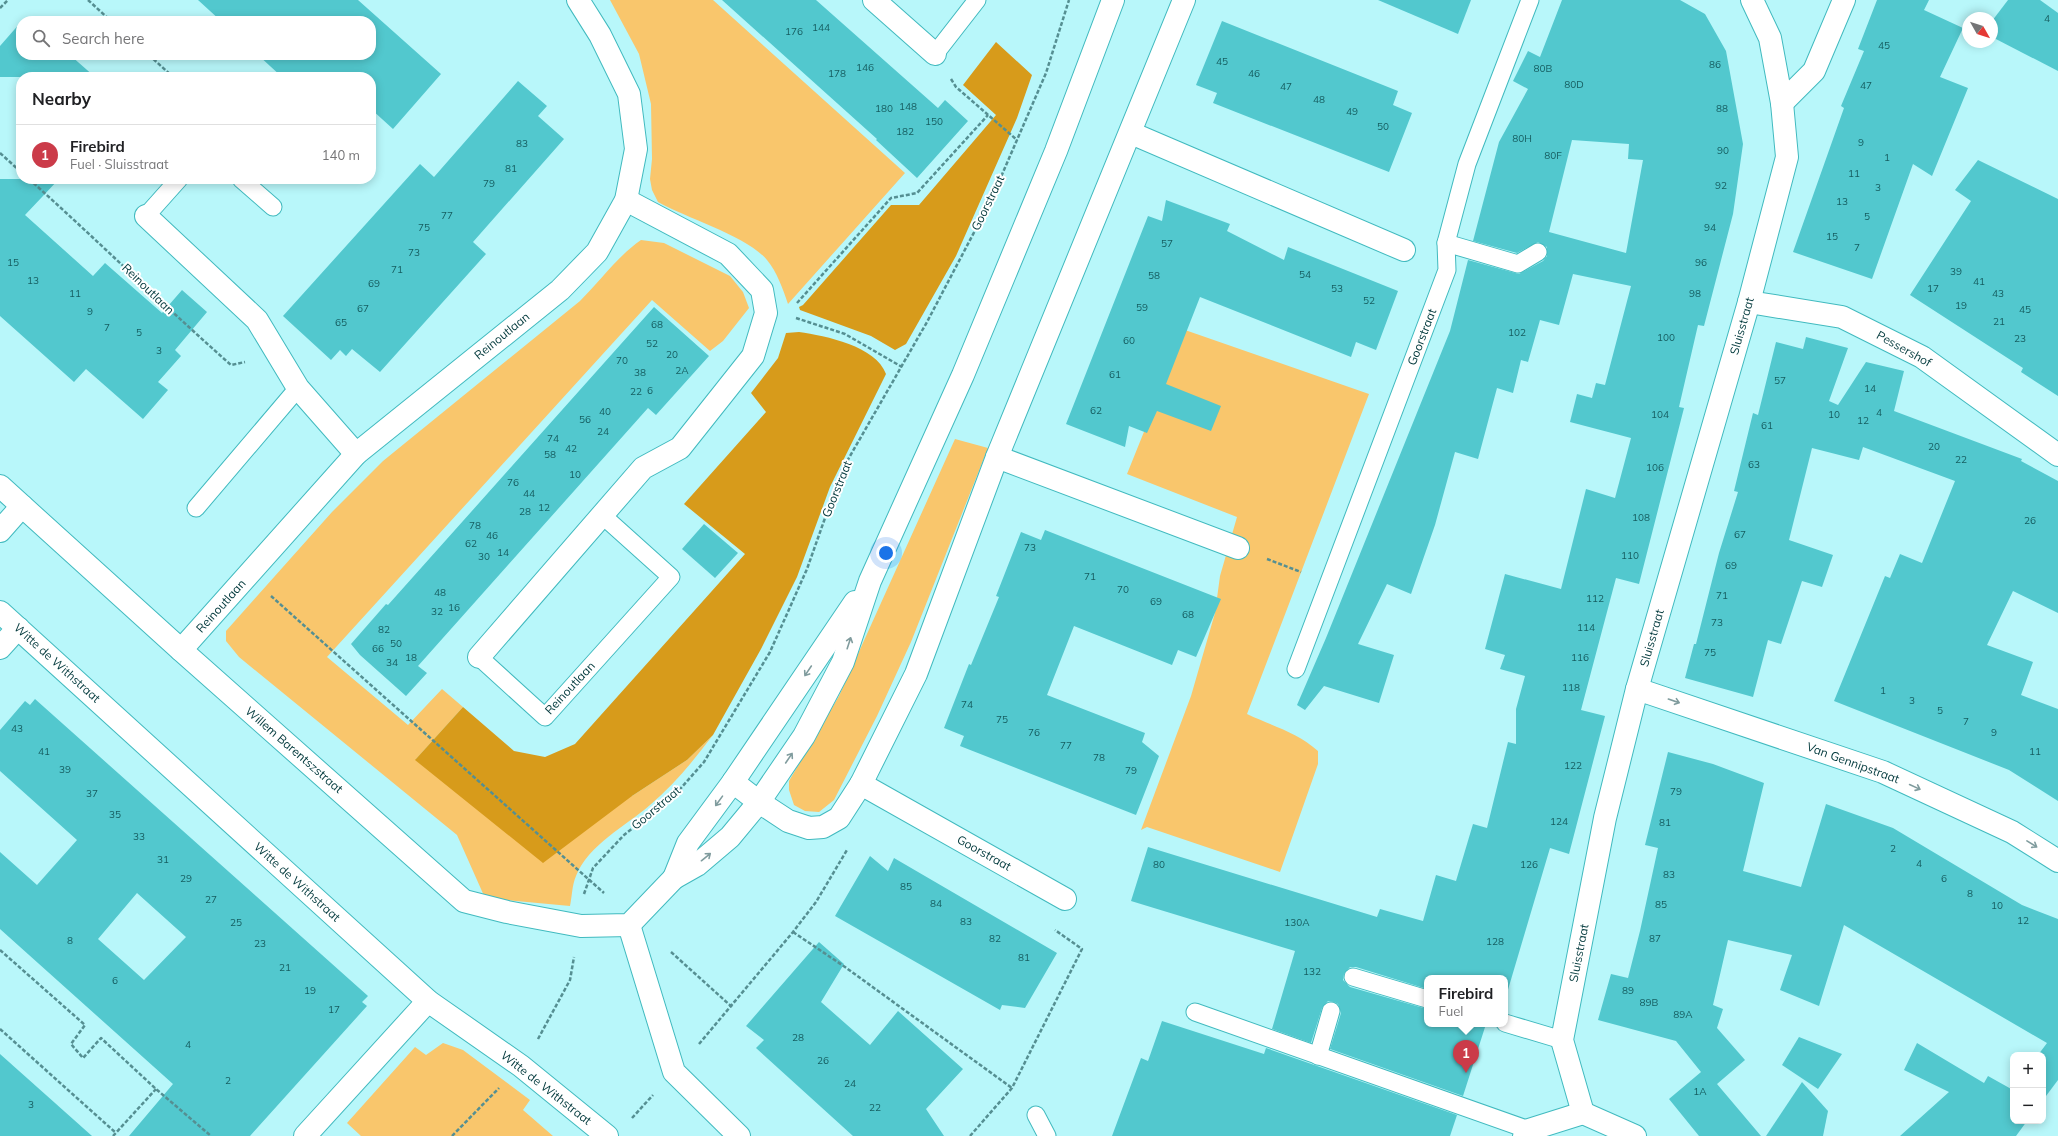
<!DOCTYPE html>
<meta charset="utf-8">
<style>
:root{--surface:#fff;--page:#f2f2f2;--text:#202124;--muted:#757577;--line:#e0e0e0;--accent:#cb3b49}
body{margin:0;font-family:Mulish,sans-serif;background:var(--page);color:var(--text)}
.controls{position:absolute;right:12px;bottom:12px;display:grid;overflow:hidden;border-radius:8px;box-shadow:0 2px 10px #0003}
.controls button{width:36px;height:36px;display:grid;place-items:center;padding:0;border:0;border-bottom:1px solid var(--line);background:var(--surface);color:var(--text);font:20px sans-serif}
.compass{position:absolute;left:1962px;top:12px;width:36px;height:36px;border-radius:50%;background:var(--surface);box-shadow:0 2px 10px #0003;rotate:129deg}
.you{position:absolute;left:886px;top:553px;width:14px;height:14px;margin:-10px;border:3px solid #fff;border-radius:50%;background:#1a73e8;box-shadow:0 0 0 6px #1a73e833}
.badge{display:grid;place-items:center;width:26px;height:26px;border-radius:50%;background:var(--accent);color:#fff;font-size:13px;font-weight:700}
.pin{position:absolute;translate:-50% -33px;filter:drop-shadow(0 1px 2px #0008)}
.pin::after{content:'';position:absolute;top:21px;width:14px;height:12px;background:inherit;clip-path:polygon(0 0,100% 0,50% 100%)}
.popup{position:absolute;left:1424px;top:975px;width:84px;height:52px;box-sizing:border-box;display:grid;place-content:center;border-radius:8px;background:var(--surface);filter:drop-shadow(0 1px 3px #0005);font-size:13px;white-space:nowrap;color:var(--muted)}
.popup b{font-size:15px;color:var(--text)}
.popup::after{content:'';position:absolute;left:50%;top:100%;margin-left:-8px;border:8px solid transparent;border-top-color:var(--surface)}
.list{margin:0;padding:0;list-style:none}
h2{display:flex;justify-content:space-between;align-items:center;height:52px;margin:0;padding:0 16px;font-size:17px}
h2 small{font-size:13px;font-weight:400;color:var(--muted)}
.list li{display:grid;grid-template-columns:26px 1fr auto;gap:12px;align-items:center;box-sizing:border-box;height:60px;padding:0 16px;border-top:1px solid var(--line)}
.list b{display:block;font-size:15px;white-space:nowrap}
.list p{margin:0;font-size:13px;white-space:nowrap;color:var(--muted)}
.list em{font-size:13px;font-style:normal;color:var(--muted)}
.icon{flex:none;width:22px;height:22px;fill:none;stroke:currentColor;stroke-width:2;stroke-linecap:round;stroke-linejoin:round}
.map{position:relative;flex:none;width:2058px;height:1136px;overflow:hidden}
.search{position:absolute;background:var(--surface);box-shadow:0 2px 10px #0003;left:16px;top:16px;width:360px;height:44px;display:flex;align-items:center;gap:10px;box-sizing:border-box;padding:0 14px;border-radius:16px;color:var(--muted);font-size:15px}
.panel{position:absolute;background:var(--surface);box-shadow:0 2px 10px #0003;left:16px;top:72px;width:360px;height:112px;border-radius:16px}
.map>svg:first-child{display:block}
.green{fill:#f9c66c}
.forest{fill:#d79b1b}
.building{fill:#52c8ce;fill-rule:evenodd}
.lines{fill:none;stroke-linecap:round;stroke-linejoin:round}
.lane-casing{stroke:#41babf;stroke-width:19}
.street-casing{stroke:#41babf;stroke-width:24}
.secondary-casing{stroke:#41babf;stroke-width:24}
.path{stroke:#558f92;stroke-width:2.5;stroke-dasharray:4 2;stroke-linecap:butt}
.lane{stroke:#fff;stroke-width:17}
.street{stroke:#fff;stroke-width:22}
.secondary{stroke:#fff;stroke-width:22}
.oneway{stroke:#809c9e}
.labels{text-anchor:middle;stroke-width:4;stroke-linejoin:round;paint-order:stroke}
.number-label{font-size:10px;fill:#165d60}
.street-label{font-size:12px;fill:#02393c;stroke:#fff}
</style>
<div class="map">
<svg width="2058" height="1136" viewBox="0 0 2058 1136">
<rect width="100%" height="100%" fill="#b8f7fa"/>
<g class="green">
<path d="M610,0H713L905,173L788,304C783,289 777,272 767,260C747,236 688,219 658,202L652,190L650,179L652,159L651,104L639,54Z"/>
<path d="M641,240L664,243L730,276L743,292L749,308L723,341L710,351L652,300L327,657L408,725L442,689L463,707L416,759L632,796L687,760L713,735C694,760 674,785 650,805C626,826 588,845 576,876C572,885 572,897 570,906L485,898L457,835L239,657L226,641V631L332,512L383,461L580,301C600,281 619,255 641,240Z"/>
<path d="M1185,330L1369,394L1247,714C1272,726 1297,732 1318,751V764L1280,872L1147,827L1141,830L1191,696L1215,613L1220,576L1237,517L1127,474Z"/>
<path d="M955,439L988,448L911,642L877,716L834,800L819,812L805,811L794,805L789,790V781L839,696Z"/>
<path d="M443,1043L463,1050L530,1100L523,1110L553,1136H361L347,1123L415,1047L426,1055Z"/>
</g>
<g class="forest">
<path d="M996,42L1032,75L1017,118L956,256L906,344L895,350L871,336L800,310L799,307L803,305L891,205H919L996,115L963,85Z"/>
<path d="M799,332C826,336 876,346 886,374L830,487L797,577L761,649L713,735L687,760L632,796L543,863L415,760L463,707L514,751L545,757L575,744L745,554L684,504L766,412L751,393L778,358L786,333Z"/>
</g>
<g class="building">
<path d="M198,0H358L441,74L393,129L371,109V77H282L258,55H371V21H221Z"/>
<path d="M722,0H816L938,108L945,100L968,121L917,178L876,140L877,139Z"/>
<path d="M1378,0H1471L1458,34Z"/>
<path d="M1562,0H1680L1705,14L1726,51L1743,144L1733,214L1704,326L1698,325L1679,407L1684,408L1639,584L1616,578L1581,710L1605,716L1569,854L1550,848L1507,993L1505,992V978H1427V989L1356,967H1350L1344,974L1343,980L1350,987L1427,1009V1024H1486L1463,1096L1330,1049L1341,1013L1338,1004L1334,1002L1328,1001L1322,1008L1311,1043L1272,1029L1295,951L1131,901L1148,847L1377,917L1380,909L1423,921L1436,875L1456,881L1473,824L1487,828L1508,742L1516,744V709L1525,676L1500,669L1505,655L1485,649L1505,574L1561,589L1586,489L1615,498L1631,438L1570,422L1577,394L1592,398L1596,383L1605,385L1631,286L1573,274L1559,325L1540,320L1528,362L1521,360L1513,393L1497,388L1478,459L1455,452L1435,525L1411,594L1387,584L1358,644L1394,655L1379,703L1324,686L1305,710L1297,705L1326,638L1450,331L1468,260L1519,274L1543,261L1547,256V247L1538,242L1517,253L1473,241L1499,142L1528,89L1513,81L1528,51L1540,57ZM1572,140L1629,144L1628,159L1643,160L1626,253L1549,232Z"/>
<path d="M1877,0H1929L1924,10L1963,28L1940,77L1968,88L1932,176L1913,164L1872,279L1793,252L1844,108L1841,106L1864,51L1858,49Z"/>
<path d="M2008,0H2040L2058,13V71L1992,37V21Z"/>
<path d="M1222,21L1398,91L1393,105L1412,113L1389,172L1213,103L1217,93L1196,85Z"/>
<path d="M21,22V55H70L95,77H0V46Z"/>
<path d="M518,81L547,106L538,116L564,139L473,242L486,254L380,372L352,349L346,356L340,350L331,360L283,316L420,164L434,177Z"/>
<path d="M1978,160L2058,199V396L2021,372L2023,368L1910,295L1971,201L1955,190Z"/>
<path d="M0,179H59L25,215L93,276L105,263L162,313L182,290L207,312L175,350L181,356L158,382L168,390L143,419L86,369L74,382L0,316Z"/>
<path d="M1166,200L1230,224L1227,231L1284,260L1288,247L1398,291L1376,350L1356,342L1351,357L1200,297L1166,384L1221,406L1211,431L1157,411L1147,433L1129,426L1125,447L1066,424L1148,216L1162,221Z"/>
<path d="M654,307L709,356L656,415L648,408L418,666L427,673L406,696L360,655L351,644L386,604L388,605Z"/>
<path d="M1806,337L1848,348L1829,401L1838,405L1866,362L1904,371L1894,411L2022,459L2021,461L2058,481V613L2013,591L1987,645L2033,662L2021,695L2058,709V801L2009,770L1834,701L1885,576L1890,578L1900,554L1922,563L1955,481L1863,447L1859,460L1812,448L1789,540L1833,555L1822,587L1802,581L1781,644L1768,640L1753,697L1685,678L1694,644H1696L1719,553L1738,492L1734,491L1753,413L1758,415L1776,342L1803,349Z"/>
<path d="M704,524L738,553L715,578L682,549Z"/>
<path d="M1045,530L1221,599L1196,657L1178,650L1172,665L1074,626L1047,695L1145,733L1142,742L1159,756L1136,815L960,746L964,736L944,728L969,664L971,665L999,597L996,596L1021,532L1041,540Z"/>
<path d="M35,699L368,996L362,1002L367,1006L250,1136H129L173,1084L0,929V852L37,885L77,840L0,771V730L25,701L30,705ZM137,893L186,937L144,980L98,939Z"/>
<path d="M1668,752L1713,764L1764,783L1743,871L1801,887L1826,804L1893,828L2022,905L2058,919V1080L2043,1100V1055H2038L2047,1043L1844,925L1819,1006L1780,990L1792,955L1728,940L1713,1005L1723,1009L1717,1028L1745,1060L1717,1084L1761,1136H1699L1669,1099L1701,1072L1676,1041L1598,1020L1611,974L1628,978L1640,931L1658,848L1645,845Z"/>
<path d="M870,856L888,871L894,858L1057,953L1025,1008L1002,1005L1000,1010L835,916Z"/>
<path d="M819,942L844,964L821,1002L846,1024L870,1045L898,1011L963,1069L926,1109L944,1136H853L756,1048L764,1040L746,1026Z"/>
<path d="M1162,1021L1264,1054L1266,1048L1457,1115L1450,1136H1112L1141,1058L1148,1061Z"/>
<path d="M1799,1037L1842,1054L1818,1089L1782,1065Z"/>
<path d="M1917,1043L1984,1083L1988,1076L2013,1090V1121H2027L2016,1136H1900L1949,1092L1904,1070Z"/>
<path d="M0,1054L92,1136H0Z"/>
<path d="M1802,1082L1828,1111L1823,1136H1766Z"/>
</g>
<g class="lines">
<defs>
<g id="lane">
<path d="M935,54L977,0"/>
<path d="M241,179L273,207"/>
<path d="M146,216L179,179"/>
<path d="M1446,243L1518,264L1538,252"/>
<path d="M196,508L298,388"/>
<path d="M479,657L545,717L671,577L602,515"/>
<path d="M1296,669L1447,270L1446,243L1467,164L1530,0"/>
<path d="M1353,977L1427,999"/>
<path d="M1195,1012L1529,1130"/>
<path d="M1505,1023L1562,1040"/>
<path d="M1318,1056L1331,1011"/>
<path d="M1036,1115L1047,1136"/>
</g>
<g id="street">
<path d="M874,0L935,54"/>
<path d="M1782,103L1814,71L1844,0"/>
<path d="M1131,133L1404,250"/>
<path d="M146,216L257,320L298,388L356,454"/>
<path d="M1749,302L1842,317L1922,357L2058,455"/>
<path d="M997,457L1238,548"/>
<path d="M0,531L22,506"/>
<path d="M0,612L428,1001L521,1066L607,1136"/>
<path d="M0,648L18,628"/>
<path d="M181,650L356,454L560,290L597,252L626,200L636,149L629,94L600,35L578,0"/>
<path d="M479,657L643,468L680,448L753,356L766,313L762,290L728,254L626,200"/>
<path d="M1637,689L1883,772L2012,832L2058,861"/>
<path d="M733,782L759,802L788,821L809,828L823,827L839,818L861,784L916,674L997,457L1184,0"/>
<path d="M861,784L1065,899"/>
<path d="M629,925L674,1072L739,1136"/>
<path d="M1583,1113L1562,1040L1605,818L1637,689L1749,302L1787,157L1782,103L1770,38L1752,0"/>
<path d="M1583,1113L1635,1136"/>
<path d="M305,1136L428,1001"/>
<path d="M1524,1136L1529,1130L1583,1113"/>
</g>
<g id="secondary">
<path d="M0,486L181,650L464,901L507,912L581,926L629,925L674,878L697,865L730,837L759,802L804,736L843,662L870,581L963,375L1056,151L1113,0"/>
<path d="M674,878L688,843L733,782L855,602"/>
</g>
</defs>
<use href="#lane" class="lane-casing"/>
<use href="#street" class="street-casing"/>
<use href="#secondary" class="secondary-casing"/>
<g class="path">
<path d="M88,0L111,21"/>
<path d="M0,8L8,0"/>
<path d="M149,55L173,77"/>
<path d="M951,79L956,87L1017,140"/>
<path d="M0,153L21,172"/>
<path d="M29,179C97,240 162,304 231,365L245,362"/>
<path d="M797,303L891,198L917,193L988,115"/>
<path d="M796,318L845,334L902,367"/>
<path d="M1267,559L1301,572"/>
<path d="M271,596L604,893"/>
<path d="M584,894L593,868L624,835L674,796L704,762L770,652L807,569L842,470L927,322L991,200L1046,73L1069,0"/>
<path d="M793,932L845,967L1012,1088"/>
<path d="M0,950L85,1025L71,1044L83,1058L101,1038L156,1089L211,1136"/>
<path d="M671,952L732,1007"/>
<path d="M0,1029L116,1133"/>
<path d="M538,1039L570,980L574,957"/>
<path d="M699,1044L793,932L816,902L847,850"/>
<path d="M632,1118L653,1095"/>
<path d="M113,1136L156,1089"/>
<path d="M452,1136L499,1088"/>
<path d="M970,1136L1012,1088L1082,949L1055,930"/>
</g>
<use href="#lane" class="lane"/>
<use href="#street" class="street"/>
<use href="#secondary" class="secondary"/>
</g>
<defs><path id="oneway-shaft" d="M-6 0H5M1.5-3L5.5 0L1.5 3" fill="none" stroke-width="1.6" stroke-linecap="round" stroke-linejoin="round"/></defs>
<g class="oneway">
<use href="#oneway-shaft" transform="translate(849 643) rotate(-72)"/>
<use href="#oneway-shaft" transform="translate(808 671) rotate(124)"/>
<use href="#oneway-shaft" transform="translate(1674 701) rotate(19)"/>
<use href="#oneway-shaft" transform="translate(789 758) rotate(-56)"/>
<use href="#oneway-shaft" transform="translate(1915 787) rotate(25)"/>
<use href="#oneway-shaft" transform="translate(719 801) rotate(126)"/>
<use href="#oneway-shaft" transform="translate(2032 844) rotate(32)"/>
<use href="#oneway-shaft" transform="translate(706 857) rotate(-39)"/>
</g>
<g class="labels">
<g class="number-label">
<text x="2047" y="22">4</text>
<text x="821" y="31">144</text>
<text x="794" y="35">176</text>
<text x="1884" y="49">45</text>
<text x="1222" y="65">45</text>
<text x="1715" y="68">86</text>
<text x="865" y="71">146</text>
<text x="1543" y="72">80B</text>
<text x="837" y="77">178</text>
<text x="1254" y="77">46</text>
<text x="1574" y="88">80D</text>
<text x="1866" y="89">47</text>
<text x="1286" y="90">47</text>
<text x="1319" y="103">48</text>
<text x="908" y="110">148</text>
<text x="884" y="112">180</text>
<text x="1722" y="112">88</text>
<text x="1352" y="115">49</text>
<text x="934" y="125">150</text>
<text x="1383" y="130">50</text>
<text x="905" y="135">182</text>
<text x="1522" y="142">80H</text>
<text x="1861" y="146">9</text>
<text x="522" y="147">83</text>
<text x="1723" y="154">90</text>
<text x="1553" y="159">80F</text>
<text x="1887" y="161">1</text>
<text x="511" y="172">81</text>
<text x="1854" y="177">11</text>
<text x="489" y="187">79</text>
<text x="1721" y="189">92</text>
<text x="1878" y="191">3</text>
<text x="1842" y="205">13</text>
<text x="447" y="219">77</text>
<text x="1867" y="220">5</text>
<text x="424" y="231">75</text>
<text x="1710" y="231">94</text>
<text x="1832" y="240">15</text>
<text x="1167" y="247">57</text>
<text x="1857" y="251">7</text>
<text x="414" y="256">73</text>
<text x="13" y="266">15</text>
<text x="1701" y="266">96</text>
<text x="397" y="273">71</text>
<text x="1956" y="275">39</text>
<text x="1305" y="278">54</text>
<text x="1154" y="279">58</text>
<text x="33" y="284">13</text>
<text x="1979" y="285">41</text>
<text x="374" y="287">69</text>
<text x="1337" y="292">53</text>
<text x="1933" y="292">17</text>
<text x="75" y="297">11</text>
<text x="1695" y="297">98</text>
<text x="1998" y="297">43</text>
<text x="1369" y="304">52</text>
<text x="1961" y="309">19</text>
<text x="1142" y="311">59</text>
<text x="363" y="312">67</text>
<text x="2025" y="313">45</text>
<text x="90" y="315">9</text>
<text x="1999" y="325">21</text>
<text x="341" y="326">65</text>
<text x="657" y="328">68</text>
<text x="107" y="331">7</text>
<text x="139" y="336">5</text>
<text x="1517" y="336">102</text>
<text x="1666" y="341">100</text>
<text x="2020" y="342">23</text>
<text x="1129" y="344">60</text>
<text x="652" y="347">52</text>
<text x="159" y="354">3</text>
<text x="672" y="358">20</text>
<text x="622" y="364">70</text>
<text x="682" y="374">2A</text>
<text x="640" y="376">38</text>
<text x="1115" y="378">61</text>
<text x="1780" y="384">57</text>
<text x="1870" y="392">14</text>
<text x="650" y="394">6</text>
<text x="636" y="395">22</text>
<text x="1096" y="414">62</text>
<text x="605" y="415">40</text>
<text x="1879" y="416">4</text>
<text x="1660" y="418">104</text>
<text x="1834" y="418">10</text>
<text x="585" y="423">56</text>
<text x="1863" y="424">12</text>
<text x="1767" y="429">61</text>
<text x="603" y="435">24</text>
<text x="553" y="442">74</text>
<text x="1934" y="450">20</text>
<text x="571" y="452">42</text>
<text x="550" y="458">58</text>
<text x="1961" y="463">22</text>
<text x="1754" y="468">63</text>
<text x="1655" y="471">106</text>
<text x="575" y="478">10</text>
<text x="513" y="486">76</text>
<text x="529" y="497">44</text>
<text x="544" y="511">12</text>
<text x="525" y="515">28</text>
<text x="1641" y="521">108</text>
<text x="2030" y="524">26</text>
<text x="475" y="529">78</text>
<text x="1740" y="538">67</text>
<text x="492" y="539">46</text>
<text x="471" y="547">62</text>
<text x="1030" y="551">73</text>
<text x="503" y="556">14</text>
<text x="1630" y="559">110</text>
<text x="484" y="560">30</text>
<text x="1731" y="569">69</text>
<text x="1090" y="580">71</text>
<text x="1123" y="593">70</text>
<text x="440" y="596">48</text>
<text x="1722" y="599">71</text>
<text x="1595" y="602">112</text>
<text x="1156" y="605">69</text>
<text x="454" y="611">16</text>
<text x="437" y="615">32</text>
<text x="1188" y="618">68</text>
<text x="1717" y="626">73</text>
<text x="1586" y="631">114</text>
<text x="384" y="633">82</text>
<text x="396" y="647">50</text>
<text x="378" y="652">66</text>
<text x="1710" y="656">75</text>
<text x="411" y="661">18</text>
<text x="1580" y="661">116</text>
<text x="392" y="666">34</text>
<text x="1571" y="691">118</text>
<text x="1883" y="694">1</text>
<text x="1912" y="704">3</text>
<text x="967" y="708">74</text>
<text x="1940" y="714">5</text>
<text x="1002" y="723">75</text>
<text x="1966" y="725">7</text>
<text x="17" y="732">43</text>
<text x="1034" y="736">76</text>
<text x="1994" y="736">9</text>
<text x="1066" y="749">77</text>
<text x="44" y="755">41</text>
<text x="2035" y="755">11</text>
<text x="1099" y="761">78</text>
<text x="1573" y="769">122</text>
<text x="65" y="773">39</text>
<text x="1131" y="774">79</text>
<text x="1676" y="795">79</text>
<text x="92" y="797">37</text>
<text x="115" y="818">35</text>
<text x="1559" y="825">124</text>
<text x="1665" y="826">81</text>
<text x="139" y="840">33</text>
<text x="1893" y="852">2</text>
<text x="163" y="863">31</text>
<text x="1919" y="867">4</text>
<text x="1159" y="868">80</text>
<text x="1529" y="868">126</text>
<text x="1669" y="878">83</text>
<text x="186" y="882">29</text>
<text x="1944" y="882">6</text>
<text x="906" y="890">85</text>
<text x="1970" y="897">8</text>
<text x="211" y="903">27</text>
<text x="936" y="907">84</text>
<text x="1661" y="908">85</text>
<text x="1997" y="909">10</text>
<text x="2023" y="924">12</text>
<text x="966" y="925">83</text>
<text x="236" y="926">25</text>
<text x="1297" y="926">130A</text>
<text x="995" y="942">82</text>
<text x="1655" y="942">87</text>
<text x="70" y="944">8</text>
<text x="1495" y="945">128</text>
<text x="260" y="947">23</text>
<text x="1024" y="961">81</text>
<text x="285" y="971">21</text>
<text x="1312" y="975">132</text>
<text x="115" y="984">6</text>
<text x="310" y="994">19</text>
<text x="1628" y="994">89</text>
<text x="1649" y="1006">89B</text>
<text x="334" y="1013">17</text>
<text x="1683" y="1018">89A</text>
<text x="798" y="1041">28</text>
<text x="188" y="1048">4</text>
<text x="823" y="1064">26</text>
<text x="228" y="1084">2</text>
<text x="850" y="1087">24</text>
<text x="1700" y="1095">1A</text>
<text x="31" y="1108">3</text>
<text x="875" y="1111">22</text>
</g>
<g class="street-label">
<text transform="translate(988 203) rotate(-64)" y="4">Goorstraat</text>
<text transform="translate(148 289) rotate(44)" y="4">Reinoutlaan</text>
<text transform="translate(1742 326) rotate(-74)" y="4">Sluisstraat</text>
<text transform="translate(502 336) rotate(-39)" y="4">Reinoutlaan</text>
<text transform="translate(1422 337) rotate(-69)" y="4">Goorstraat</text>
<text transform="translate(1904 349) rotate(29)" y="4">Pessershof</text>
<text transform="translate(837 489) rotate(-68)" y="4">Goorstraat</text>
<text transform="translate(221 606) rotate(-48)" y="4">Reinoutlaan</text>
<text transform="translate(1652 638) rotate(-74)" y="4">Sluisstraat</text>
<text transform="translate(57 663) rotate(42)" y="4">Witte de Withstraat</text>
<text transform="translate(570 688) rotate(-47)" y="4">Reinoutlaan</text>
<text transform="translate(294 750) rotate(41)" y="4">Willem Barentszstraat</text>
<text transform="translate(1853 763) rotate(20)" y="4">Van Gennipstraat</text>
<text transform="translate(656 808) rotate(-40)" y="4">Goorstraat</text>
<text transform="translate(984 853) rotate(29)" y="4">Goorstraat</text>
<text transform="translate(297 882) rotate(42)" y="4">Witte de Withstraat</text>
<text transform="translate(1579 953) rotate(-79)" y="4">Sluisstraat</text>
<text transform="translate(546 1088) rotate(38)" y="4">Witte de Withstraat</text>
</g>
</g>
</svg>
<div class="controls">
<button>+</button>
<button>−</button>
</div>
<svg class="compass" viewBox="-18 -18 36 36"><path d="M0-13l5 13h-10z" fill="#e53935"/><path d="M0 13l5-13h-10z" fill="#757577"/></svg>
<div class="you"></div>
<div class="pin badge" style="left:1466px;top:1073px">1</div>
<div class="popup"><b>Firebird</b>Fuel</div>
<div class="search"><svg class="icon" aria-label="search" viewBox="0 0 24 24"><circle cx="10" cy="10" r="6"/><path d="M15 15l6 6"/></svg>Search here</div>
<section class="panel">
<h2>Nearby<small></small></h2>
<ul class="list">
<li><span class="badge">1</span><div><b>Firebird</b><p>Fuel · Sluisstraat</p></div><em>140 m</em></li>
</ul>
</section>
</div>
